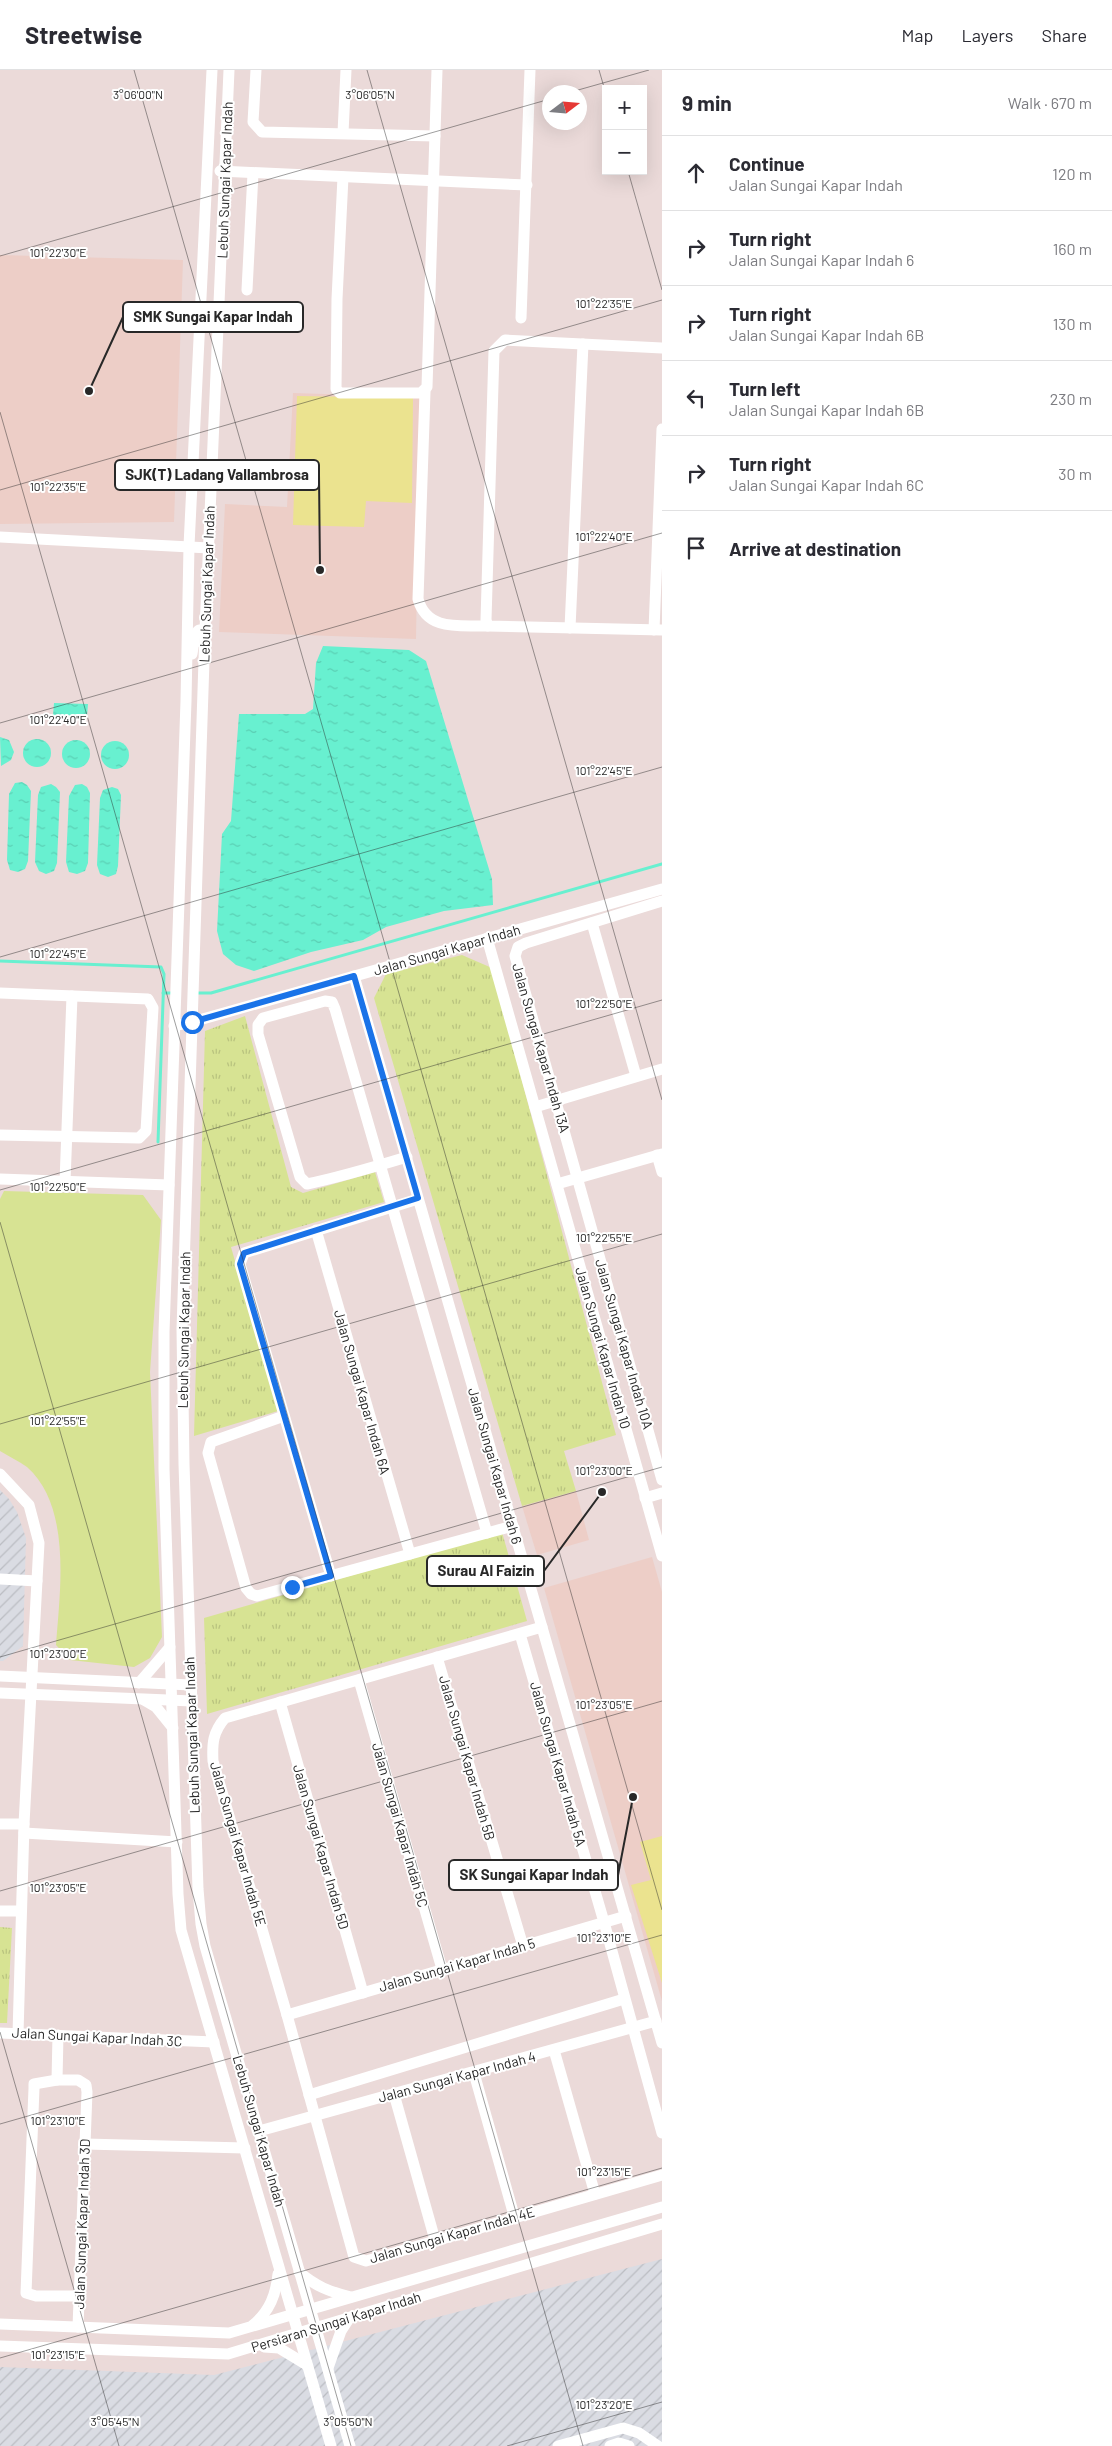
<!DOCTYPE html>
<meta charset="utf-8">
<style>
:root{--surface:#fff;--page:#f7f7f7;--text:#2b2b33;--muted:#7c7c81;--line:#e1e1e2}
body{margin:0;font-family:Barlow,sans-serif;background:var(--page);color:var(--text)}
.controls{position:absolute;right:15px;top:15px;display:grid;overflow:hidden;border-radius:0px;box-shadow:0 5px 20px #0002}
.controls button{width:45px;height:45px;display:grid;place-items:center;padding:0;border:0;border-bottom:1px solid var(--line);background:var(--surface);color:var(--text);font:25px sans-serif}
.compass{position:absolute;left:542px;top:15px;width:45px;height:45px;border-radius:50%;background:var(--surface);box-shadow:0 5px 20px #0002;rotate:74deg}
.stop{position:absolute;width:15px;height:15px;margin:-11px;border:4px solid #1a73e8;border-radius:50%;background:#fff}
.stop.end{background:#1a73e8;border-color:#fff;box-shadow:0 1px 5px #0008}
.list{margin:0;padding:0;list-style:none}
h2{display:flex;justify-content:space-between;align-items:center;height:65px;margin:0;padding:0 20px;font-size:21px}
h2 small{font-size:16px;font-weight:400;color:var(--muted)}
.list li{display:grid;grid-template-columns:32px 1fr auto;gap:15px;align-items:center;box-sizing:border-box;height:75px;padding:0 20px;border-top:1px solid var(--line)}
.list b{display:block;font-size:19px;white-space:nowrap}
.list p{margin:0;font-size:16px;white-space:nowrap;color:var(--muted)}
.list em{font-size:16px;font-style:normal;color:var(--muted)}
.icon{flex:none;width:28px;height:28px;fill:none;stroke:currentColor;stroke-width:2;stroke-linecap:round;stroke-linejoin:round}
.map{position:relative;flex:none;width:662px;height:2376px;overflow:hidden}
header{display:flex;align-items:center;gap:30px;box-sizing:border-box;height:70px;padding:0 25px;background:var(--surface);border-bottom:1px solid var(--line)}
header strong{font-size:24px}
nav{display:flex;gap:28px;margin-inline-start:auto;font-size:18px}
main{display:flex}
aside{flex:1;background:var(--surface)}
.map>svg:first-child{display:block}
.industrial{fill:url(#industrial-furrows)}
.education{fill:#edcec7}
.grass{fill:#d7e393}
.park{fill:url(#park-tufts)}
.pitch{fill:#ebe38f}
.water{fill:url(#water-ripples)}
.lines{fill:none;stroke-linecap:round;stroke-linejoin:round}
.stream{stroke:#68f0d0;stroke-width:3}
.minor{stroke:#fff;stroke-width:11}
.route{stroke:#1a73e8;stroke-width:6}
.ticks{fill:none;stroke:#282828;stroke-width:1;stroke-opacity:0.45}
.labels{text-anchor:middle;stroke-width:4;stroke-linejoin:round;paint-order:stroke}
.street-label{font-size:14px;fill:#282828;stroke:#fff}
.ticks-label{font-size:12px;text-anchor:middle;fill:#282828;stroke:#fff;stroke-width:4;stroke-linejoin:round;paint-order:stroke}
.leader{fill:none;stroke:#282828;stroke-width:2}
.callout-dot{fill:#282828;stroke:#fff;stroke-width:2}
.callout{fill:#fff;stroke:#282828;stroke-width:2}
.callout-label{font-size:15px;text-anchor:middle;font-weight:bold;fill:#282828}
</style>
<header>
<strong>Streetwise</strong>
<nav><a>Map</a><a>Layers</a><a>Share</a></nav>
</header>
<main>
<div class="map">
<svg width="662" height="2376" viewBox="0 0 662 2376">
<defs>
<pattern id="industrial-furrows" width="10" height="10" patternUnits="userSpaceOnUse" patternTransform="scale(1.25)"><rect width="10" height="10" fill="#dadce3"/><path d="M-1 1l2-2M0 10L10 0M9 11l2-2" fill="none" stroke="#bbbdc3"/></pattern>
<pattern id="park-tufts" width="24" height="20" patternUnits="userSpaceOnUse" patternTransform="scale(1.25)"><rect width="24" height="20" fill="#d7e393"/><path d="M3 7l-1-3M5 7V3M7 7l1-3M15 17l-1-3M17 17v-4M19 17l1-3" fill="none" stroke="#b9c37f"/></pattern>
<pattern id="water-ripples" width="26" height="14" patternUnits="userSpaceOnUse" patternTransform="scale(1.25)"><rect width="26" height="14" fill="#68f0d0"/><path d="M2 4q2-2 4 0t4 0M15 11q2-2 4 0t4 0" fill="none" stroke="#5aceb3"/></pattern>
</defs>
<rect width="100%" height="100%" fill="#ebdad9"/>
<g class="industrial">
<path d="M0,1420L9,1429L17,1442L26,1468L23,1576L3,1591H0Z"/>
<path d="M662,2189V2376H0V2297L214,2305Z"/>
</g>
<g class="education">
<path d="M0,185L183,190L174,452L0,454Z"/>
<path d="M293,323L420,327L416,569L219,562L225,434L287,437Z"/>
<path d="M576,1421L589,1470L537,1485L522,1436Z"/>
<path d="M652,1487L662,1522V1931L544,1518Z"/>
</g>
<path class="grass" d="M4,1121L143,1125L161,1150L150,1302L162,1567L150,1588L134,1597L70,1590L56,1575C60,1521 72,1437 27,1397C19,1391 8,1386 0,1381V1129Z"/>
<g class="park">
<path d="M462,885L492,898L616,1365L564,1381L576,1421L522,1436L374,928L386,904Z"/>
<path d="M245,946L291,1117L303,1123L375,1102L384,1132L231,1177L278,1341L194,1366L205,961Z"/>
<path d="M502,1462L527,1551L207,1644L204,1548Z"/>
<path d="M0,1857L12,1858L7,1953H0Z"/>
</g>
<g class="pitch">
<path d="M297,326L413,328L412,433L366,431L364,457L293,455Z"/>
<path d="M662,1766V1913L631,1815L651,1810L640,1772Z"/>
</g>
<g class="water">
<path d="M323,576L409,580L426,591L492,809L493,835L444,841L386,857L363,870L311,882L254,901L236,895L223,884L217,861L222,764L231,751L239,644H305L313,639L316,593Z"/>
<path d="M54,633L88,634L87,646L53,645Z"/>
<path d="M0,667L9,670L14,682L11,690L1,696Z"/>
<circle cx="37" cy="683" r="14"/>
<circle cx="76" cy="684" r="14"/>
<circle cx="115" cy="685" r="14"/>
<path d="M22,712L27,715L31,721L28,791L25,799L18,802L10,800L7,790L9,724L15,713Z"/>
<path d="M51,714L56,717L60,722L57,793L54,801L46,804L39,801L35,792L38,725L41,717Z"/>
<path d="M82,714L87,717L90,723L88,793L85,801L77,804L69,802L66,792L69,726L75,715Z"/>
<path d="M112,717L118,719L121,725L118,796L116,804L108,807L100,804L97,795L100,728L103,720Z"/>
</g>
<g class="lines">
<g class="stream">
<path d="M0,891L161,897L164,904L158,1072"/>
<path d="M163,923H173"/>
<path d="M196,923H211L662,794"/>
</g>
<g class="minor">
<path d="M212,0L189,476L186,631L164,1262V1399L178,1824L181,1860L331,2376"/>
<path d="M229,0L205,560L182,1259L184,1394L198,1819L201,1854L205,1876L350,2376"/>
<path d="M256,0L253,52L262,62L435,66"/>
<path d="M343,63L346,0"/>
<path d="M220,101L527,115"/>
<path d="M343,107L337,229L336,319L340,323H421L427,317L437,0"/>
<path d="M247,220L253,103"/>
<path d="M521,248L530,0"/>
<path d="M662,278L505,270L494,281L486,550L488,556L662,560"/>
<path d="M425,322L418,529C427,562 461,555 488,556"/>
<path d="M0,467L209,478"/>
<path d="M570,558L583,274"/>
<path d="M654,560L662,359"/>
<path d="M192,584L195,564L199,560H205"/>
<path d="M662,831L526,873L518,877L515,886L662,1410"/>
<path d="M592,853L636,1006"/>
<path d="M487,868L662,1486"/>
<path d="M354,906L662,1973"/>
<path d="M0,923L148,929L153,938L146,1061L139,1068L0,1065"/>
<path d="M174,956L192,952L662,819"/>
<path d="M535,1037L662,999"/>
<path d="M657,1085L662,1102"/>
<path d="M0,1109L169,1115"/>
<path d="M65,1112L72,926"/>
<path d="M557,1114L662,1084"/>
<path d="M316,1160L410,1484"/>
<path d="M284,1346L211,1372L208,1383L246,1518L251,1524L257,1526L487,1463C435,1289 386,1114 335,939L332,932L325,931L263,948L258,955V964L300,1107L307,1114C341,1107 374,1097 407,1087"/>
<path d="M0,1404L29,1435L39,1473L24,1754L18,1964"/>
<path d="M645,1428L662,1423"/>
<path d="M487,1463L513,1456"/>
<path d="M331,1506L240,1194L244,1183L418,1129"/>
<path d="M0,1509L37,1511"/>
<path d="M542,1557L225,1648C213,1662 212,1673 213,1691L287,1945L354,2187L366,2191L662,2105"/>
<path d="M520,1564L604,1852L662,2063"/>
<path d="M437,1587L523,1876"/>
<path d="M0,1606L191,1615"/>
<path d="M359,1610L442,1899"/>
<path d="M139,1613L170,1577"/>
<path d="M0,1623L192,1631"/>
<path d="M144,1630L156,1637L173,1658"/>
<path d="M280,1632L363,1923"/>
<path d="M0,1754H24"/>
<path d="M24,1763L177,1772"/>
<path d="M0,1841H21"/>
<path d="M287,1945L626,1846"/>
<path d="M0,1963L214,1972"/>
<path d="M58,1965L57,2010H78L86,2015L87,2022L78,2257"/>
<path d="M554,1980L595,2124"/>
<path d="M474,2003L515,2149"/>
<path d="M57,2010L34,2014V2018L26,2223L36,2226H79"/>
<path d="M394,2024L435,2170"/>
<path d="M309,2025L624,1929"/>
<path d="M259,2061L656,1951"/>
<path d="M85,2074L245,2078"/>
<path d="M299,2202C315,2216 330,2222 351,2227"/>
<path d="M0,2254L229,2263L662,2137"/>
<path d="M253,2255C270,2241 276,2224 278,2204"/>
<path d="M0,2276L228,2284L662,2154"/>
<path d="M264,2277L279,2278L307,2295"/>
<path d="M328,2298L341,2261L350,2247"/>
<path d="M558,2376L623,2358L639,2363L658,2376"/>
<path d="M610,2376L619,2373L629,2376"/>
</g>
</g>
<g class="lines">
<path class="route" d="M192,952L354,906L418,1128L244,1183L240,1194L331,1506L292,1517"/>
</g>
<path class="ticks" d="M134,0L662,1840M367,0L662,1030M599,0L606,24M571,22L649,0M628,101L662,220M0,186L550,29M0,342L583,2376M0,420L662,230M0,653L662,463M0,887L662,697M0,1120L662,930M0,1152L351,2376M0,1354L662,1164M0,1587L662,1397M0,1821L662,1631M0,1962L119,2376M0,2054L662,1865M0,2288L662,2098M507,2376L662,2332"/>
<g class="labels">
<g class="street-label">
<text transform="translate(225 110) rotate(-88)" y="5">Lebuh Sungai Kapar Indah</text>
<text transform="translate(207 514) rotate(-88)" y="5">Lebuh Sungai Kapar Indah</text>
<text transform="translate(447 880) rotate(-16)" y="5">Jalan Sungai Kapar Indah</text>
<text transform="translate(541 978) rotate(74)" y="5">Jalan Sungai Kapar Indah 13A</text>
<text transform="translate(184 1260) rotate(-89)" y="5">Lebuh Sungai Kapar Indah</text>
<text transform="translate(624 1274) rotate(74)" y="5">Jalan Sungai Kapar Indah 10A</text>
<text transform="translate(603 1278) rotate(74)" y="5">Jalan Sungai Kapar Indah 10</text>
<text transform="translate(362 1322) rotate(74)" y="5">Jalan Sungai Kapar Indah 6A</text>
<text transform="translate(495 1396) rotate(74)" y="5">Jalan Sungai Kapar Indah 6</text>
<text transform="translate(192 1665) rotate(-92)" y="5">Lebuh Sungai Kapar Indah</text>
<text transform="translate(467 1688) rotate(74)" y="5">Jalan Sungai Kapar Indah 5B</text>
<text transform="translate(558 1694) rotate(74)" y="5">Jalan Sungai Kapar Indah 5A</text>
<text transform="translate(400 1755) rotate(74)" y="5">Jalan Sungai Kapar Indah 5C</text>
<text transform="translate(238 1774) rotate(74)" y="5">Jalan Sungai Kapar Indah 5E</text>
<text transform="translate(321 1777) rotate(74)" y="5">Jalan Sungai Kapar Indah 5D</text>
<text transform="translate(457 1895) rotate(-16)" y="5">Jalan Sungai Kapar Indah 5</text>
<text transform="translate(97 1967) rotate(3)" y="5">Jalan Sungai Kapar Indah 3C</text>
<text transform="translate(457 2007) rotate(-15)" y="5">Jalan Sungai Kapar Indah 4</text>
<text transform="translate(259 2061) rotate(74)" y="5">Lebuh Sungai Kapar Indah</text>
<text transform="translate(82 2154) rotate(-88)" y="5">Jalan Sungai Kapar Indah 3D</text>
<text transform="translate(452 2165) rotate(-16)" y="5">Jalan Sungai Kapar Indah 4E</text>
<text transform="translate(336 2252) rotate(-17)" y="5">Persiaran Sungai Kapar Indah</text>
</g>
</g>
<g class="ticks-label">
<text x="138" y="29">3°06'00"N</text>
<text x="370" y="29">3°06'05"N</text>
<text x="58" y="187">101°22'30"E</text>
<text x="604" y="238">101°22'35"E</text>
<text x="58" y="421">101°22'35"E</text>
<text x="604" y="471">101°22'40"E</text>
<text x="58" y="654">101°22'40"E</text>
<text x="604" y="705">101°22'45"E</text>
<text x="58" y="888">101°22'45"E</text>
<text x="604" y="938">101°22'50"E</text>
<text x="58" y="1121">101°22'50"E</text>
<text x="604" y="1172">101°22'55"E</text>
<text x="58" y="1355">101°22'55"E</text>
<text x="604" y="1405">101°23'00"E</text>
<text x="58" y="1588">101°23'00"E</text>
<text x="604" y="1639">101°23'05"E</text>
<text x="58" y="1822">101°23'05"E</text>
<text x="604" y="1872">101°23'10"E</text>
<text x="58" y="2055">101°23'10"E</text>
<text x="604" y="2106">101°23'15"E</text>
<text x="58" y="2289">101°23'15"E</text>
<text x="604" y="2339">101°23'20"E</text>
<text x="115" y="2356">3°05'45"N</text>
<text x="348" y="2356">3°05'50"N</text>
</g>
<path class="leader" d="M89 321L123 247M320 500L319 405M602 1422L544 1501M633 1727L618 1805"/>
<g class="callout-dot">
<circle cx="89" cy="321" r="5"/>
<circle cx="320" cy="500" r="5"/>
<circle cx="602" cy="1422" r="5"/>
<circle cx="633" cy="1727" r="5"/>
</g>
<g class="callout">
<rect x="123" y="232" width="180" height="30" rx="5"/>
<rect x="115" y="390" width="204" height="30" rx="5"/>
<rect x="427" y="1486" width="117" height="30" rx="5"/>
<rect x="449" y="1790" width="169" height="30" rx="5"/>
</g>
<g class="callout-label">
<text x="213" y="252">SMK Sungai Kapar Indah</text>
<text x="217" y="410">SJK(T) Ladang Vallambrosa</text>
<text x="486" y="1506">Surau Al Faizin</text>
<text x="534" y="1810">SK Sungai Kapar Indah</text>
</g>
</svg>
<div class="controls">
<button>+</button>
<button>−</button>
</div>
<svg class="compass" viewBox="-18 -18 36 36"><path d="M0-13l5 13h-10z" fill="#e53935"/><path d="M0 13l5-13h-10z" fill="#7c7c81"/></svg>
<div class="stop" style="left:192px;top:952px"></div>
<div class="stop end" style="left:292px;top:1517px"></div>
</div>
<aside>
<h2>9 min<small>Walk · 670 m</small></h2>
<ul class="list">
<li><svg class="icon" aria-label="ahead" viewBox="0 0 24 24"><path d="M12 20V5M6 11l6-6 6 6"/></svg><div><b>Continue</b><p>Jalan Sungai Kapar Indah</p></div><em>120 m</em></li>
<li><svg class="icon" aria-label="right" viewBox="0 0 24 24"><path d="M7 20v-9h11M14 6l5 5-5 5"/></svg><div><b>Turn right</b><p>Jalan Sungai Kapar Indah 6</p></div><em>160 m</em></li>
<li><svg class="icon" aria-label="right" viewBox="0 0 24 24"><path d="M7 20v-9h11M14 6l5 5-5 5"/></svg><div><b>Turn right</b><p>Jalan Sungai Kapar Indah 6B</p></div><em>130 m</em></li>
<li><svg class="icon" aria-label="left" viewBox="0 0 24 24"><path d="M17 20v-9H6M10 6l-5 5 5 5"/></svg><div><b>Turn left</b><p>Jalan Sungai Kapar Indah 6B</p></div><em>230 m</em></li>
<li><svg class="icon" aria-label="right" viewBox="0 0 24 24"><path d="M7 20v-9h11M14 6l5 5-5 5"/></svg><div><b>Turn right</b><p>Jalan Sungai Kapar Indah 6C</p></div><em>30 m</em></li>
<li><svg class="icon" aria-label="arrive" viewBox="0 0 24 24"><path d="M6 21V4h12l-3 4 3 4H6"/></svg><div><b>Arrive at destination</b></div></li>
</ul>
</aside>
</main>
